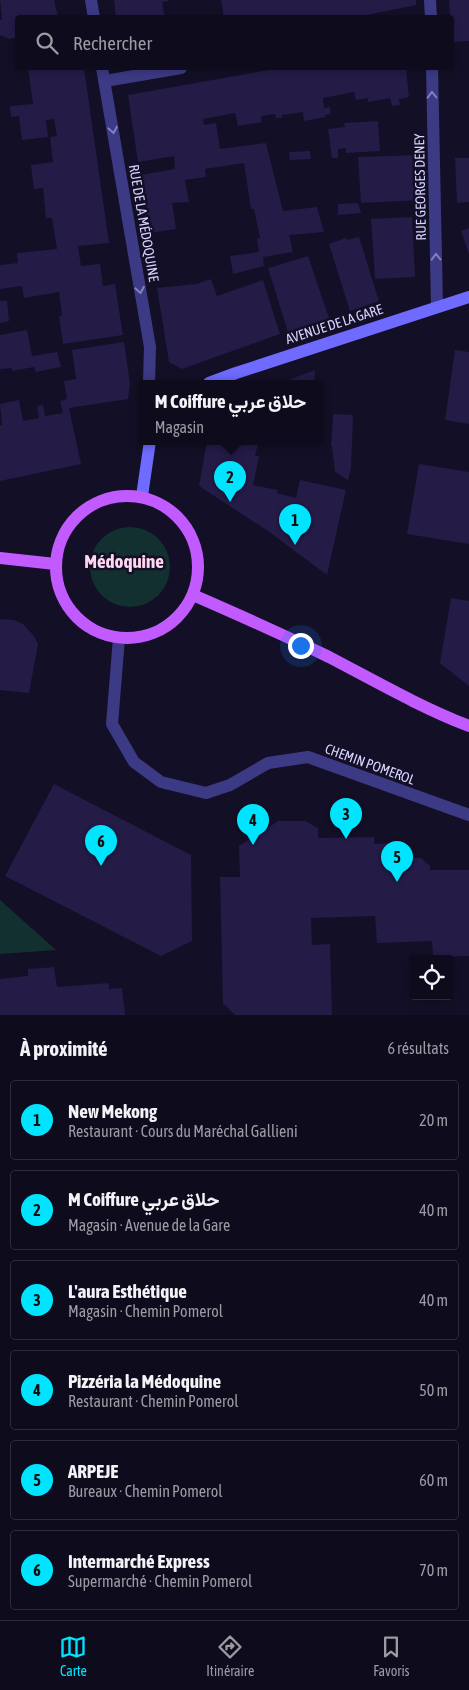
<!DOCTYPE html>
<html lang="fr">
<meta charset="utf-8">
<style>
:root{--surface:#0e0b1c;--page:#1c1929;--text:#f1f3f6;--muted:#9b9ba3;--line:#2e2b3b;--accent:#00e5ff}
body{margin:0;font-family:"Asap Condensed",Vazirmatn,sans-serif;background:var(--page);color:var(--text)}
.controls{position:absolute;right:15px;bottom:15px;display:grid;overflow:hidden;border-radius:5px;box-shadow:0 2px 8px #0003}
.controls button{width:45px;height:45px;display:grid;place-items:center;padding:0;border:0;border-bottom:1px solid var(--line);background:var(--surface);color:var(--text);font:25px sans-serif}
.you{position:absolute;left:300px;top:645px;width:18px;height:18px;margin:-12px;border:4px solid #fff;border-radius:50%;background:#1a73e8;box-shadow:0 0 0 8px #1a73e833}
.badge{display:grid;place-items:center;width:32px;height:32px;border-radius:50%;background:var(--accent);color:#111;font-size:16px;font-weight:700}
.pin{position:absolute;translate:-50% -41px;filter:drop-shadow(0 1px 2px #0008)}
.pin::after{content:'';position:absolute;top:26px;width:18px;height:15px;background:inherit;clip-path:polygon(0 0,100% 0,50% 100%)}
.popup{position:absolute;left:138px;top:380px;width:185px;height:65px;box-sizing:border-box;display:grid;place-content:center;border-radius:5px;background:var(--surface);filter:drop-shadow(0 1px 4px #0005);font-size:16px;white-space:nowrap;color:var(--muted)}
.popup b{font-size:19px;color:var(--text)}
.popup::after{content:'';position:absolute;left:50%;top:100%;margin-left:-10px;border:10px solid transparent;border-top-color:var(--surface)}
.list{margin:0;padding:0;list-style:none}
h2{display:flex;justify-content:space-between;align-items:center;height:65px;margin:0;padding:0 20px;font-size:21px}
h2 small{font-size:16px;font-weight:400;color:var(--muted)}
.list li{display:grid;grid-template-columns:32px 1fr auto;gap:15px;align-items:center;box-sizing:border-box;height:80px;margin:0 10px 10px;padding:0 10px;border:1px solid var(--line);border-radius:5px}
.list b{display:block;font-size:19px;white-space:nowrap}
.list p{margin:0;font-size:16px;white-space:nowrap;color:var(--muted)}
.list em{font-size:16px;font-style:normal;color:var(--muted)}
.icon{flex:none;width:28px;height:28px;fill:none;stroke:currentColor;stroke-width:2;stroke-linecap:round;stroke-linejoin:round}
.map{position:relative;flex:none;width:469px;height:1015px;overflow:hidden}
.search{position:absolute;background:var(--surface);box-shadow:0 2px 8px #0003;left:15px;right:15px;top:15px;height:55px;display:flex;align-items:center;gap:12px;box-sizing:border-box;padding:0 18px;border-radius:5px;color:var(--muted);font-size:19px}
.sheet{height:605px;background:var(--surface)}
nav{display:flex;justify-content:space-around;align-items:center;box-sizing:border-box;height:70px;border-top:1px solid var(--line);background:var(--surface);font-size:14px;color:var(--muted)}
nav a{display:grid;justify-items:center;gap:2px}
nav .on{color:var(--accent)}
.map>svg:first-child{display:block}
.green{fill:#12302f}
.building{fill:#241b47}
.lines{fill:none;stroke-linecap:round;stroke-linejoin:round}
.street{stroke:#3d3a85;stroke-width:12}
.secondary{stroke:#6f6bff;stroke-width:12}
.primary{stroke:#c25bff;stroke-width:12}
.oneway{stroke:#837fbc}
.labels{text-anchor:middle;stroke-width:5;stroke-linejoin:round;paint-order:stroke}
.street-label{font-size:14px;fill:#d9d4ff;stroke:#130f26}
.district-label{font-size:19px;font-weight:bold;fill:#ffd6f0;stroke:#130f26}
</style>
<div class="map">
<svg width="469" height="1015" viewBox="0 0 469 1015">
<rect width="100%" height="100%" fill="#130f26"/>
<g class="green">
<circle cx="130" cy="567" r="40"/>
<path d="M0,900L56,950L0,954Z"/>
</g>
<g class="building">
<path d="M0,0H54L58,18H18V37L9,39L0,35V20L2,19Z"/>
<path d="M114,0H168V1L162,2L165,18H116Z"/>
<path d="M221,0H416V5L353,18H224Z"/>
<path d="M449,0H469V41L452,42V18H450Z"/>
<path d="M28,68H84L109,243L78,246L81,266L100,264L103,286L115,284L123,335L63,344L59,316L62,315L59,292L24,298L22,286L0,289V265L18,263L17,253L57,249L52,218H46L43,188L34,189L31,165L53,162L50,137L57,136L54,119L46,120L48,137L22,140L19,116L11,117L10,106L33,104Z"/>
<path d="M280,68H318V70L333,68H406L409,97L399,99L400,105L392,106L390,98L368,102V98L356,100L354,92L323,98L324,108L330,107L331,114L325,115L326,117L304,121L303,112L282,115V118H276L275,114L261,116L262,122L238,126L235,113L203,119L204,125L216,123L220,149L266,143L283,211L317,207L324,232L289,235L293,252L263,257L264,266L233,274L230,256L259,252L257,239L260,238L254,209H251L244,163L205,169L206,177L185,180L189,202L172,203L176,229L150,233L140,175L175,169L174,156L138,162L128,95Z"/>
<path d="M378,121L380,151L346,153V148L338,149V158H332L328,129L345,127L344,123Z"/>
<path d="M310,151L311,159L290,160L289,152Z"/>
<path d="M420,155L422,200L361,203L358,157Z"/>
<path d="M455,158H469V202L457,203Z"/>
<path d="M358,203L361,213L338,215V204Z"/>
<path d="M412,217L415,277L375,279L371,219Z"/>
<path d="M469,228V254L461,231Z"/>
<path d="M359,237L379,301L350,311L329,244L346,238L347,240Z"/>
<path d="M308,256L329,318L288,332L268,268Z"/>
<path d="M211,279L217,296L263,280L280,334L182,369L169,362L157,288L196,284Z"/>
<path d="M0,301H7L9,321L0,323Z"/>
<path d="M27,330L32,356L57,352L61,367L36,372L34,367L12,371V368L0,369V335Z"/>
<path d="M124,342L130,384L128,399L69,408L81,464L0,481V426L2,425L0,404L19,400L23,421L39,418L37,406L43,405L45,416L63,413L60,401L67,399L64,381L76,379L72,350Z"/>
<path d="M455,350L469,352V424L445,420Z"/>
<path d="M315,370L314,383H280Z"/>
<path d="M333,414L353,415L351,469L348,480L335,472L332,446H331Z"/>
<path d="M207,441H259L255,456H259L253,485L278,490L277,493L296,498L300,480L346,490L327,575L268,531L199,486Z"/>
<path d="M419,464L469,472V544L407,534Z"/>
<path d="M451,598L469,601V686L440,663Z"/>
<path d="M0,619L14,620L23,624L34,636L38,644L29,693L0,690Z"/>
<path d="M54,784L191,855L192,941L161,956L5,876Z"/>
<path d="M278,821H305L318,828V838L374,837V844L391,843L399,849L398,858H421L430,866V870H469V956L433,957L432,941L377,943L375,916L311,918L312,945L330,944L332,1015H235L223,1003L220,877H240L239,846Z"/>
<path d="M54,967L57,987L109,983V989L122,988L125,1015H0V979L28,976V969Z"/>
</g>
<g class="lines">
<g class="street">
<path d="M91,0L94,18"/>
<path d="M430,0L431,18"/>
<path d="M102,68L150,347L149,383"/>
<path d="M432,68L437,306"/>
<path d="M105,81L181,68"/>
<path d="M119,638L112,724L134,762L161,782L206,793L230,785L268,763L308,757L469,815"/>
</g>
<g class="secondary">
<path d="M209,383L236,373L469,297"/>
<path d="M142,496L150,441"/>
</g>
<g class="primary">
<circle cx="127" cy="567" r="71"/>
<path d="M0,558L55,564"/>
<path d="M193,595C239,615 284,635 329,657C375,681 420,707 469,726"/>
</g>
</g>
<defs><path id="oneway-chevron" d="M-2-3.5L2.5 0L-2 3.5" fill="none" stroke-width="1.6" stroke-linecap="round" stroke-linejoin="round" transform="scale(1.25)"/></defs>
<g class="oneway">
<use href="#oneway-chevron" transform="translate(432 95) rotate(-91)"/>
<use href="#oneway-chevron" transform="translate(113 130) rotate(80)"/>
<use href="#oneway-chevron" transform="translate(436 257) rotate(-91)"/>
<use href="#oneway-chevron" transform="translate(140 290) rotate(80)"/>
</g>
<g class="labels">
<g class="street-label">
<text transform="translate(420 187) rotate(-91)" y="5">RUE GEORGES DENEY</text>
<text transform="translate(144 223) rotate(80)" y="5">RUE DE LA MÉDOQUINE</text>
<text transform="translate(334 324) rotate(-18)" y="5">AVENUE DE LA GARE</text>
<text transform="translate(370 764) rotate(20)" y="5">CHEMIN POMEROL</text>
</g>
<g class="district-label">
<text x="124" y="568">Médoquine</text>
</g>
</g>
</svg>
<div class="controls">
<button><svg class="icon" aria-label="locate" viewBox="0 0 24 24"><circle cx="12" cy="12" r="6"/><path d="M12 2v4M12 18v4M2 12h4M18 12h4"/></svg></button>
</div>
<div class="you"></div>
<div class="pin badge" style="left:295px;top:545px">1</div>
<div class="pin badge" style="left:230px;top:502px">2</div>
<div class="popup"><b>M Coiffure حلاق عربي</b>Magasin</div>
<div class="pin badge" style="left:346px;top:839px">3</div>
<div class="pin badge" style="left:253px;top:845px">4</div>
<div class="pin badge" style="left:397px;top:882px">5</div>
<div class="pin badge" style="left:101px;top:866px">6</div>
<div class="search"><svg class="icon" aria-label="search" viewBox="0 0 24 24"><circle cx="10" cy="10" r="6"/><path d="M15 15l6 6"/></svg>Rechercher</div>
</div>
<section class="sheet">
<h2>À proximité<small>6 résultats</small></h2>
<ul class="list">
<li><span class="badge">1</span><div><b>New Mekong</b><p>Restaurant · Cours du Maréchal Gallieni</p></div><em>20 m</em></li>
<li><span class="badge">2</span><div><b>M Coiffure حلاق عربي</b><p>Magasin · Avenue de la Gare</p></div><em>40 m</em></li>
<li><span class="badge">3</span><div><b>L'aura Esthétique</b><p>Magasin · Chemin Pomerol</p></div><em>40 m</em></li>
<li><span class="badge">4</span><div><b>Pizzéria la Médoquine</b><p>Restaurant · Chemin Pomerol</p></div><em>50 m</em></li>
<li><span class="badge">5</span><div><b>ARPEJE</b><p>Bureaux · Chemin Pomerol</p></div><em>60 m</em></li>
<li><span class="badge">6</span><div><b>Intermarché Express</b><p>Supermarché · Chemin Pomerol</p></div><em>70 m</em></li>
</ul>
</section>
<nav>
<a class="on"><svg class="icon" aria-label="map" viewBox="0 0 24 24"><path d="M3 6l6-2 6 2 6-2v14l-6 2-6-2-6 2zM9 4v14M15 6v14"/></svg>Carte</a>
<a><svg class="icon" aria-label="directions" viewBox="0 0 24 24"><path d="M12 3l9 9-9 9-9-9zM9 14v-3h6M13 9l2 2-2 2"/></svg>Itinéraire</a>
<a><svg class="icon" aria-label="saved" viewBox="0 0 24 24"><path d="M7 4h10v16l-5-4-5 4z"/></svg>Favoris</a>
</nav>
